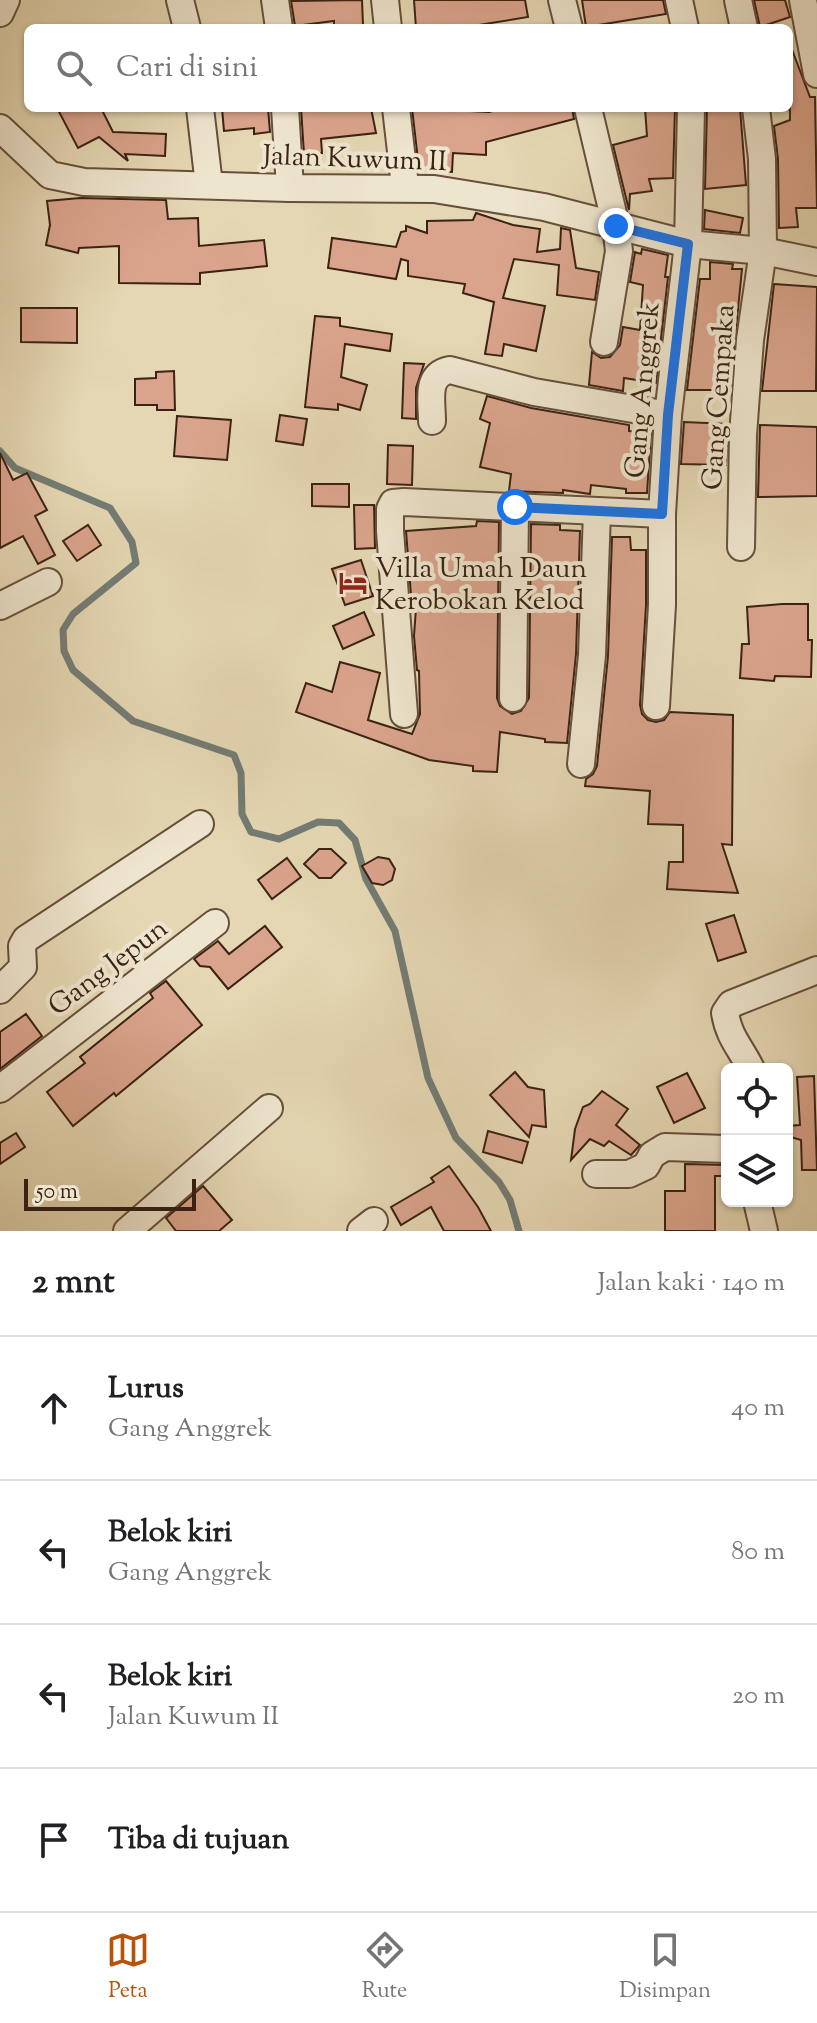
<!DOCTYPE html>
<html lang="id">
<meta charset="utf-8">
<style>
:root{--surface:#fff;--page:#f6f6f6;--text:#202124;--muted:#757577;--line:#e0e0e0;--accent:#b45309}
body{margin:0;font-family:"Sorts Mill Goudy",serif;background:var(--page);color:var(--text)}
.controls{position:absolute;right:24px;bottom:24px;display:grid;overflow:hidden;border-radius:12px;box-shadow:0 2px 6px #0004}
.controls button{width:72px;height:72px;display:grid;place-items:center;padding:0;border:0;border-bottom:2px solid var(--line);background:var(--surface);color:var(--text);font:40px sans-serif}
.scale{position:absolute;left:24px;bottom:20px;width:172px;box-sizing:border-box;padding-left:8px;border:4px solid #3b2213;border-top:0;font-size:22px;line-height:28px;white-space:nowrap;color:#3b2213;-webkit-text-stroke:6px #eee5ce;paint-order:stroke}
.stop{position:absolute;width:24px;height:24px;margin:-18px;border:6px solid #1a73e8;border-radius:50%;background:#fff}
.stop.end{background:#1a73e8;border-color:#fff;box-shadow:0 2px 8px #0008}
.list{margin:0;padding:0;list-style:none}
h2{display:flex;justify-content:space-between;align-items:center;height:104px;margin:0;padding:0 32px;font-size:34px}
h2 small{font-size:26px;font-weight:400;color:var(--muted)}
.list li{display:grid;grid-template-columns:52px 1fr auto;gap:24px;align-items:center;box-sizing:border-box;height:144px;padding:0 32px;border-top:2px solid var(--line)}
.list b{display:block;font-size:30px;white-space:nowrap}
.list p{margin:0;font-size:26px;white-space:nowrap;color:var(--muted)}
.list em{font-size:26px;font-style:normal;color:var(--muted)}
.icon{flex:none;width:44px;height:44px;fill:none;stroke:currentColor;stroke-width:2;stroke-linecap:round;stroke-linejoin:round}
.map{position:relative;flex:none;width:817px;height:1231px;overflow:hidden}
.search{position:absolute;background:var(--surface);box-shadow:0 2px 6px #0004;left:24px;right:24px;top:24px;height:88px;display:flex;align-items:center;gap:20px;box-sizing:border-box;padding:0 28px;border-radius:12px;color:var(--muted);font-size:30px}
.sheet{height:680px;background:var(--surface)}
nav{display:flex;justify-content:space-around;align-items:center;box-sizing:border-box;height:112px;border-top:2px solid var(--line);background:var(--surface);font-size:22px;color:var(--muted)}
nav a{display:grid;justify-items:center;gap:4px}
nav .on{color:var(--accent)}
.map>svg:first-child{display:block}
.lines{fill:none;stroke-linecap:round;stroke-linejoin:round}
.stream{stroke:#737c74;stroke-width:7}
.building{fill:#daa48c;stroke:#3b2213;stroke-width:2}
.minor-casing{stroke:#664f3b;stroke-width:30}
.minor{stroke:#eee5ce;stroke-width:26}
.route{stroke:#1a73e8;stroke-width:10}
.labels{text-anchor:middle;stroke-width:8;stroke-linejoin:round;paint-order:stroke}
.street-label{font-size:28px;fill:#3b2213;stroke:#eee5ce}
.poi-label{font-size:28px;fill:#3b2213;stroke:#eee5ce;text-anchor:start}
</style>
<div class="map">
<svg width="817" height="1231" viewBox="0 0 817 1231">
<rect width="100%" height="100%" fill="#e5d7b3"/>
<filter id="stains"><feTurbulence type="fractalNoise" baseFrequency=".0025" numOctaves="4"/><feColorMatrix values="0 0 0 0 .2 0 0 0 0 .09 0 0 0 0 .02 0 0 0 .5 -.17"/></filter>
<radialGradient id="worn" r=".72"><stop offset=".6" stop-color="#630" stop-opacity="0"/><stop offset="1" stop-color="#630" stop-opacity=".3"/></radialGradient>
<g class="lines">
<path class="stream" d="M0,451L15,468L110,508L132,542L136,563L73,614L63,630L64,651L73,670L133,721L234,755L241,773L242,814L251,832L279,839L318,822L339,823L355,840L366,879L395,931L428,1078L456,1138L499,1182L510,1200L519,1231"/>
</g>
<g class="building">
<path d="M362,0L363,25L334,26V21L295,26L291,1Z"/>
<path d="M414,0H525L528,17L472,26V28H416Z"/>
<path d="M582,0H663L666,14L586,27Z"/>
<path d="M754,0H785L790,17L760,27Z"/>
<path d="M789,47H791L810,97H815L817,208H796L798,227L779,228L778,159L774,126L790,120Z"/>
<path d="M57,108H101L113,132L166,134L165,156L125,154L128,161L99,137L78,148Z"/>
<path d="M222,108H268L270,132L254,134V128L224,131Z"/>
<path d="M301,108H371L376,133L321,139L322,153L304,154Z"/>
<path d="M412,108L489,112L504,108H572L574,119L486,142V155L453,153L452,172L419,169Z"/>
<path d="M645,108H675L673,178L649,179L652,191L630,194L629,210L613,145L647,136Z"/>
<path d="M707,108H740L746,185L705,189Z"/>
<path d="M80,198L166,200L168,219L198,218L199,246L264,240L267,266L200,273V284L119,283V246L79,248L78,253L46,245L50,225L47,201Z"/>
<path d="M705,210L743,218L740,233L704,229Z"/>
<path d="M476,213L513,225L540,229L537,252L560,249L561,228L570,230L576,268L599,272L595,300L557,295L559,265L514,259L503,298L545,306L536,351L504,344L502,356L485,354L494,302L463,293L465,284L408,276V261L401,259L396,279L328,268L332,238L396,247L401,232L406,231V226L427,233V221L473,220Z"/>
<path d="M642,249L668,255L665,277H668L656,383L624,378L623,391L589,385L592,352L601,358L610,357L620,345L623,327L640,330L643,285L630,282L635,252L641,254Z"/>
<path d="M710,262L733,264L732,269H742L730,390H687L700,279H710Z"/>
<path d="M774,284L817,287L816,391H762Z"/>
<path d="M21,308H77V343L21,342Z"/>
<path d="M315,316L340,318V326L392,334L390,351L345,344L341,377L367,385L360,410L338,404V410L305,407Z"/>
<path d="M404,363L424,364L416,388V419L402,418Z"/>
<path d="M174,371L175,410H157V405H135V379L156,378V372Z"/>
<path d="M487,396L531,408L629,425V431L651,433L647,493H626V489L591,485L590,494L563,490V493L509,491L511,474L480,467L490,423L480,419Z"/>
<path d="M280,415L307,419L303,445L276,441Z"/>
<path d="M177,416L231,420L227,460L174,456Z"/>
<path d="M684,422L728,424L726,465L681,464Z"/>
<path d="M760,425L817,427V496L758,497Z"/>
<path d="M388,445L413,446L412,485L387,484Z"/>
<path d="M0,453L13,480L27,473L47,510L35,516L55,555L38,564L23,536L0,548Z"/>
<path d="M312,484H349V507L312,506Z"/>
<path d="M354,505H374L375,548L355,549Z"/>
<path d="M477,521L499,522L497,698L500,706L512,714L521,711L529,698L531,524L560,525V530L580,531L576,654L567,743L545,742V739L500,732L497,772L473,771V766L429,760L296,712L306,683L332,692L340,662L380,673L368,720L412,734L420,714L419,671L417,670L414,636L416,608H412L406,531L476,526Z"/>
<path d="M88,525L101,545L77,561L63,541Z"/>
<path d="M612,537H630L631,550H646V605L640,705L642,714L648,720L656,722L664,720L670,712L733,715L732,845L722,844L738,893L667,889L669,862H683V825L648,824L650,791L585,786L586,779L593,774L597,766L608,656Z"/>
<path d="M361,560L373,596L345,605L332,569Z"/>
<path d="M782,604H808V640H812L811,677L775,676L774,681L740,678L742,644H749L747,607Z"/>
<path d="M364,612L374,635L343,649L333,626Z"/>
<path d="M319,849H331L346,863L331,878H319L304,864Z"/>
<path d="M378,857L389,859L395,869L392,880L383,885L372,883L362,866Z"/>
<path d="M287,858L301,877L272,899L258,880Z"/>
<path d="M734,915L746,952L718,961L706,924Z"/>
<path d="M265,926L282,947L228,989L210,967L200,966L194,959L218,941L229,954Z"/>
<path d="M166,981L202,1025L116,1096L114,1093L73,1126L47,1092L85,1063L80,1057L153,998L150,993Z"/>
<path d="M26,1014L42,1036L0,1069V1032Z"/>
<path d="M515,1072L528,1087L544,1090L546,1127L532,1125L529,1137L490,1095Z"/>
<path d="M687,1073L705,1108L674,1123L657,1087Z"/>
<path d="M814,1076L817,1170H802L801,1140L787,1136V1126L800,1125L797,1077Z"/>
<path d="M602,1091L628,1109L616,1125L640,1145L631,1155L609,1141L604,1146L590,1139L571,1160L575,1129L583,1107L590,1104Z"/>
<path d="M488,1131L528,1142L522,1163L483,1152Z"/>
<path d="M16,1133L25,1147L0,1164V1143Z"/>
<path d="M685,1164L727,1165V1176H715V1231H665V1191H685Z"/>
<path d="M449,1166L478,1207L491,1231H444L431,1207L401,1225L391,1207L434,1182L431,1178Z"/>
<path d="M203,1186L232,1220L219,1231H176L166,1218Z"/>
</g>
<g class="lines">
<defs>
<g id="minor">
<path d="M180,0L187,28"/>
<path d="M275,0L279,28"/>
<path d="M385,0L388,28"/>
<path d="M562,0L569,28"/>
<path d="M679,0L685,28"/>
<path d="M738,0L744,28"/>
<path d="M803,0L817,74"/>
<path d="M0,13L6,0"/>
<path d="M200,108L209,185"/>
<path d="M285,108L290,188"/>
<path d="M396,108L405,186"/>
<path d="M588,108L616,226L619,251L604,342"/>
<path d="M0,128L50,175L84,182L290,188L434,189L544,207L688,244L763,251L817,262"/>
<path d="M432,421C432,400 425,375 450,370L534,392L668,415"/>
<path d="M741,547L743,435L750,340L763,251L762,159L756,108"/>
<path d="M0,606L48,582"/>
<path d="M513,698L515,507"/>
<path d="M656,706L662,605V514"/>
<path d="M404,714L390,531V509L393,503L404,502L662,514L668,415L688,244L691,108"/>
<path d="M581,764L592,655L597,512"/>
<path d="M0,990L23,967L22,946L26,939L200,824"/>
<path d="M751,1069C741,1048 729,1038 725,1013L731,1004L817,970"/>
<path d="M0,1089L215,923"/>
<path d="M596,1174H629L646,1166L652,1155L665,1147L727,1149"/>
<path d="M757,1201L764,1231"/>
<path d="M127,1231L269,1108"/>
<path d="M361,1231L374,1221"/>
</g>
</defs>
<use href="#minor" class="minor-casing"/>
<use href="#minor" class="minor"/>
</g>
<g class="lines">
<path class="route" d="M515,507L662,514L668,415L688,244L616,226"/>
</g>
<defs>
<symbol id="hotel-bare" viewBox="-9 -9 18 18"><path d="M-6-4.5h1.5V1H6V5H4.5V3h-9V5H-6ZM-4 0a1.8 1.8 0 1 1 3.6 0ZM.5 0V-2.5h3Q6-2.5 6 0Z" fill="#8f2418" stroke="#eee5ce" stroke-width="2.5" paint-order="stroke"/></symbol>
</defs>
<g fill-rule="evenodd">
<use href="#hotel-bare" x="333" y="563" width="40" height="40"/>
</g>
<g class="labels">
<g class="street-label">
<text transform="translate(355 157) rotate(2)" y="10">Jalan Kuwum II</text>
<text transform="translate(641 390) rotate(-85)" y="10">Gang Anggrek</text>
<text transform="translate(717 397) rotate(-86)" y="10">Gang Cempaka</text>
<text transform="translate(107 966) rotate(-37)" y="10">Gang Jepun</text>
</g>
<g class="poi-label">
<text x="375" y="577">Villa Umah Daun<tspan x="375" dy="32">Kerobokan Kelod</tspan></text>
</g>
</g>
<rect width="100%" height="100%" filter="url(#stains)"/>
<rect width="100%" height="100%" fill="url(#worn)"/>
</svg>
<div class="controls">
<button><svg class="icon" aria-label="locate" viewBox="0 0 24 24"><circle cx="12" cy="12" r="6"/><path d="M12 2v4M12 18v4M2 12h4M18 12h4"/></svg></button>
<button><svg class="icon" aria-label="layers" viewBox="0 0 24 24"><path d="M12 4l9 5-9 5-9-5zM3 14l9 5 9-5"/></svg></button>
</div>
<div class="scale">50 m</div>
<div class="stop" style="left:515px;top:507px"></div>
<div class="stop end" style="left:616px;top:226px"></div>
<div class="search"><svg class="icon" aria-label="search" viewBox="0 0 24 24"><circle cx="10" cy="10" r="6"/><path d="M15 15l6 6"/></svg>Cari di sini</div>
</div>
<section class="sheet">
<h2>2 mnt<small>Jalan kaki · 140 m</small></h2>
<ul class="list">
<li><svg class="icon" aria-label="ahead" viewBox="0 0 24 24"><path d="M12 20V5M6 11l6-6 6 6"/></svg><div><b>Lurus</b><p>Gang Anggrek</p></div><em>40 m</em></li>
<li><svg class="icon" aria-label="left" viewBox="0 0 24 24"><path d="M17 20v-9H6M10 6l-5 5 5 5"/></svg><div><b>Belok kiri</b><p>Gang Anggrek</p></div><em>80 m</em></li>
<li><svg class="icon" aria-label="left" viewBox="0 0 24 24"><path d="M17 20v-9H6M10 6l-5 5 5 5"/></svg><div><b>Belok kiri</b><p>Jalan Kuwum II</p></div><em>20 m</em></li>
<li><svg class="icon" aria-label="arrive" viewBox="0 0 24 24"><path d="M6 21V4h12l-3 4 3 4H6"/></svg><div><b>Tiba di tujuan</b></div></li>
</ul>
</section>
<nav>
<a class="on"><svg class="icon" aria-label="map" viewBox="0 0 24 24"><path d="M3 6l6-2 6 2 6-2v14l-6 2-6-2-6 2zM9 4v14M15 6v14"/></svg>Peta</a>
<a><svg class="icon" aria-label="directions" viewBox="0 0 24 24"><path d="M12 3l9 9-9 9-9-9zM9 14v-3h6M13 9l2 2-2 2"/></svg>Rute</a>
<a><svg class="icon" aria-label="saved" viewBox="0 0 24 24"><path d="M7 4h10v16l-5-4-5 4z"/></svg>Disimpan</a>
</nav>
